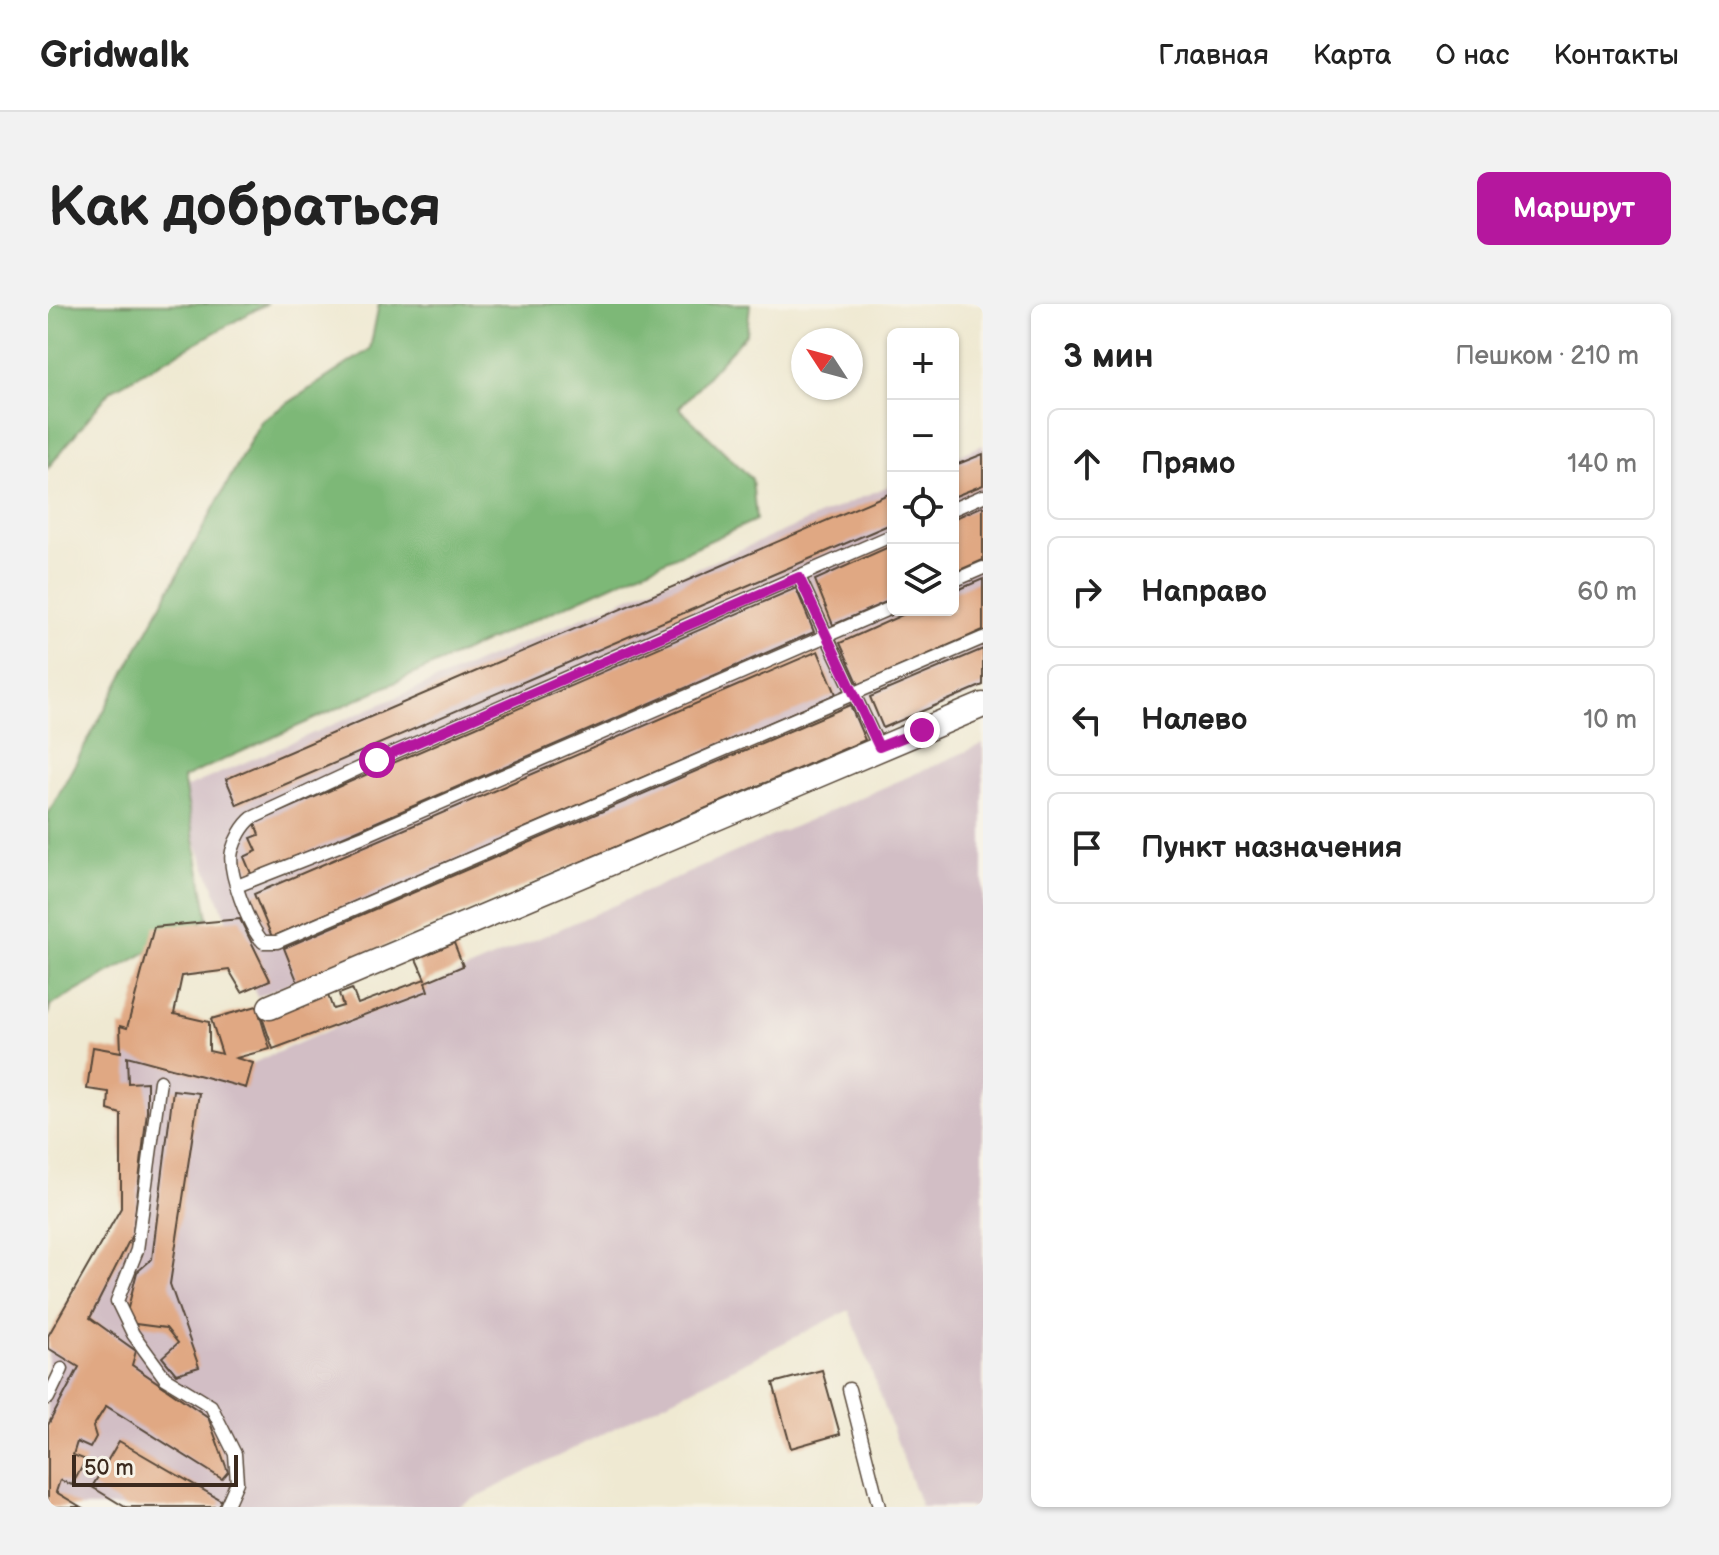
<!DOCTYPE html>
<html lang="ru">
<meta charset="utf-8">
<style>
:root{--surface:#fff;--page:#f2f2f2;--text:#222;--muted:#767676;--line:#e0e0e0;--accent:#b5179e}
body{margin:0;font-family:"Balsamiq Sans",sans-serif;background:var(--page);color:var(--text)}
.controls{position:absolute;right:24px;top:24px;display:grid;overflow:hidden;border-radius:12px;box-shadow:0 2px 6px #0004}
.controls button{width:72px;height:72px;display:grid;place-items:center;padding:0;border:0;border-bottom:2px solid var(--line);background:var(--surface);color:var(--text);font:40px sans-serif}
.compass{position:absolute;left:743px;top:24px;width:72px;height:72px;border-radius:50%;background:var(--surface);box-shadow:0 2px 6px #0004;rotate:306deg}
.scale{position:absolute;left:24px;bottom:20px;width:166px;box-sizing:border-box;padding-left:8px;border:4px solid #3b2a1e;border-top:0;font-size:22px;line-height:28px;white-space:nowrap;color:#3b2a1e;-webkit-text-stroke:6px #f7f3e8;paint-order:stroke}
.stop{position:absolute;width:24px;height:24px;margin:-18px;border:6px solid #b5179e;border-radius:50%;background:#fff}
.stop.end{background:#b5179e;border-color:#fff;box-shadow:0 2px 8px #0008}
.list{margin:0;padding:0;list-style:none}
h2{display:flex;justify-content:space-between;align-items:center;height:104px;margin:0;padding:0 32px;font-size:34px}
h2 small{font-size:26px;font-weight:400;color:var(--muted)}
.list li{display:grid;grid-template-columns:52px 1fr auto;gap:24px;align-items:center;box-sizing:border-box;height:112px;margin:0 16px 16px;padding:0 16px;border:2px solid var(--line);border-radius:12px}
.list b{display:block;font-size:30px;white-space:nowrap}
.list em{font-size:26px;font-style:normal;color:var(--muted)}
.icon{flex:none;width:44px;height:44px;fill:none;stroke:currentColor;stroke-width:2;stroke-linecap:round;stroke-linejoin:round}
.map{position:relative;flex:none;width:935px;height:1203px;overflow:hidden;border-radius:12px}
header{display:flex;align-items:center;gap:48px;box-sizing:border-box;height:112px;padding:0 40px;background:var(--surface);border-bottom:2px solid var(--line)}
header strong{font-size:38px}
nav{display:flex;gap:44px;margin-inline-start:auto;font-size:28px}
.intro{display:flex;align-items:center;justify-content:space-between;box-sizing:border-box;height:192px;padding:0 48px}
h1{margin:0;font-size:56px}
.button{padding:20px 36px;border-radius:12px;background:var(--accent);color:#fff;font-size:28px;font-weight:700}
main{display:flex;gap:48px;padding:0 48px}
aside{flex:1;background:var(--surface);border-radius:12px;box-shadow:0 2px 6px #0004}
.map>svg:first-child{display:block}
.industrial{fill:#d2bec5}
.forest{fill:#7db877;stroke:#5c714a;stroke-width:2}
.building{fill:#e0a883}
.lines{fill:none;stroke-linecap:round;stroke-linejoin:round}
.lane-casing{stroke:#564739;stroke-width:15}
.street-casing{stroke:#564739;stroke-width:27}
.lane{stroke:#fff;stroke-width:12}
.street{stroke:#fff;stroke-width:24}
.route{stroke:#b5179e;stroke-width:10}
</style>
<header>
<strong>Gridwalk</strong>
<nav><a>Главная</a><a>Карта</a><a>О нас</a><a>Контакты</a></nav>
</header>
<div class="intro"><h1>Как добраться</h1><a class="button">Маршрут</a></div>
<main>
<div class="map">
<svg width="935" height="1203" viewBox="0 0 935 1203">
<rect width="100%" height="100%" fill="#f7f3e8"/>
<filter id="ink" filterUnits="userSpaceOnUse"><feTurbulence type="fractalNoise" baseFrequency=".0125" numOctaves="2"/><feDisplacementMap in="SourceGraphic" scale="16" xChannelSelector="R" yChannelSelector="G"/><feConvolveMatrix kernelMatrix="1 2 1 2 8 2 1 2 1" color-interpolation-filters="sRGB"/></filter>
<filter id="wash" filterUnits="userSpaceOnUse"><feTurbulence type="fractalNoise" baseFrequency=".006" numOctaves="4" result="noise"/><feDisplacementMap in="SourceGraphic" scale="32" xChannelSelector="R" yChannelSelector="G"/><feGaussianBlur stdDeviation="1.8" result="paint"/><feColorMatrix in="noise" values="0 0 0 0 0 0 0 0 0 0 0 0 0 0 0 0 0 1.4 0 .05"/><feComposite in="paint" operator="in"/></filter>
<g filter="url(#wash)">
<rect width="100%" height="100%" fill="#efe9d2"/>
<g class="industrial">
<path d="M935,141V386L209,693L128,488L845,180V306H905V154Z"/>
<path d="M935,440V1203H873L801,1006L409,1203H0V1032L73,904L72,722L205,759Z"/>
</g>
<g class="forest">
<path d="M0,0H218L63,86L0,164Z"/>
<path d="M331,0H702L699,29L631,104L704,175L708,216L135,474L160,614L2,702L0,712V510L213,117L322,45Z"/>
</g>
<g id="blocks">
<g class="building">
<path d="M935,150V181L905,193V162Z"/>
<path d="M845,188V219L189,501L178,475Z"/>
<path d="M935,202V256L905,269V215Z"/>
<path d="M845,241V295L785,321L767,276Z"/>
<path d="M935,275V326L811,381L792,339L865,306H905V288Z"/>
<path d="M748,284L766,328L204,572L196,553L209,547L203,534L211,531L207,519Z"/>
<path d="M935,345V381L835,424L822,393Z"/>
<path d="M770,347L788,390L224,633L206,590Z"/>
<path d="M802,401L817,436L250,679L236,644Z"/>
<path d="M192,615L222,676L194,688L181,666L134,672L126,710L161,718V747L174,750L163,715L209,702L222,745L188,754L205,759L198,784L79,752L80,779L99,778V807L85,929L42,1014L88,1047L84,1061L160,1113L180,1168L174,1175L58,1102L45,1123L48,1133L42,1144L29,1138L25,1151L38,1156L24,1181L12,1176L8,1188L33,1203H0V1121L31,1063L0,1044V1032L73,904V810L60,806L61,788L39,785L45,743L73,748L72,722L79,724L106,623Z"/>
<path d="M406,639L415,662L377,678L380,687L225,745L213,710L278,686L285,705L295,702L291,690L304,685L310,700L377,675L368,655Z"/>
<path d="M125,786L151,789L122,980L151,1063L128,1070L114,1053L130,1039L118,1024L80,1019V1004L89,968L104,955Z"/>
<path d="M774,1066L792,1130L743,1144L725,1079Z"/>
<path d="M71,1137L174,1197L171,1203H77L44,1183Z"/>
</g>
</g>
</g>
<g filter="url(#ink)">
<use href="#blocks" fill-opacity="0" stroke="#564739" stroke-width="2"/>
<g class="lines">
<defs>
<g id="lane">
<path d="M905,205L935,192"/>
<path d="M845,231L329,456L204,514C195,521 187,536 184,547C179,567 201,623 215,638H229L935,334"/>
<path d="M751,273L831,443"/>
<path d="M905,277L935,264"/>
<path d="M189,582L316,532L845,303"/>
<path d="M112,777L89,946L69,997L85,1030L117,1074L163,1102L187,1150L189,1178L178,1203"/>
<path d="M801,1085L831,1203"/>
<path d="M0,1094L14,1065"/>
</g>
<path id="street" d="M222,703L935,401"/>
</defs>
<use href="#lane" class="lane-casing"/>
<use href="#street" class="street-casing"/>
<use href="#lane" class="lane"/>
<use href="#street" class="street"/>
</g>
</g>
<g class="lines" filter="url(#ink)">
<path class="route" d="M329,456L751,273L831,443L874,426"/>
</g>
</svg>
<div class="controls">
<button>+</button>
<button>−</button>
<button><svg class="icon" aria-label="locate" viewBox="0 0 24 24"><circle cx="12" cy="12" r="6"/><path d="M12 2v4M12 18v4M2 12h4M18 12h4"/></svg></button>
<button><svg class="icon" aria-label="layers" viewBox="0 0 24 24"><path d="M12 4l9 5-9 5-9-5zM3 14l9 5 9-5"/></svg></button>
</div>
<svg class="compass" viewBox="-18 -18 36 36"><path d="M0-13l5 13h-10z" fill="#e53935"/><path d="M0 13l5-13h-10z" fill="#767676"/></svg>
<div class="scale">50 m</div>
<div class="stop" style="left:329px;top:456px"></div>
<div class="stop end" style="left:874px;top:426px"></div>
</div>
<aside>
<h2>3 мин<small>Пешком · 210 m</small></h2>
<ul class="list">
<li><svg class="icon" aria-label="ahead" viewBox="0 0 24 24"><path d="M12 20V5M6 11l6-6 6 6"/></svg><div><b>Прямо</b></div><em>140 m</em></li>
<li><svg class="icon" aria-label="right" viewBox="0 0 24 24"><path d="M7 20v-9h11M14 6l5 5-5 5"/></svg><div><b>Направо</b></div><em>60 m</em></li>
<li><svg class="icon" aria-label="left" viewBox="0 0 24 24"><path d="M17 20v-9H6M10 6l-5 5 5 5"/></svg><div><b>Налево</b></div><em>10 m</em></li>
<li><svg class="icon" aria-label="arrive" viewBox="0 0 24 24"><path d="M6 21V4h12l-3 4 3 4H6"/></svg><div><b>Пункт назначения</b></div></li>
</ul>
</aside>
</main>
